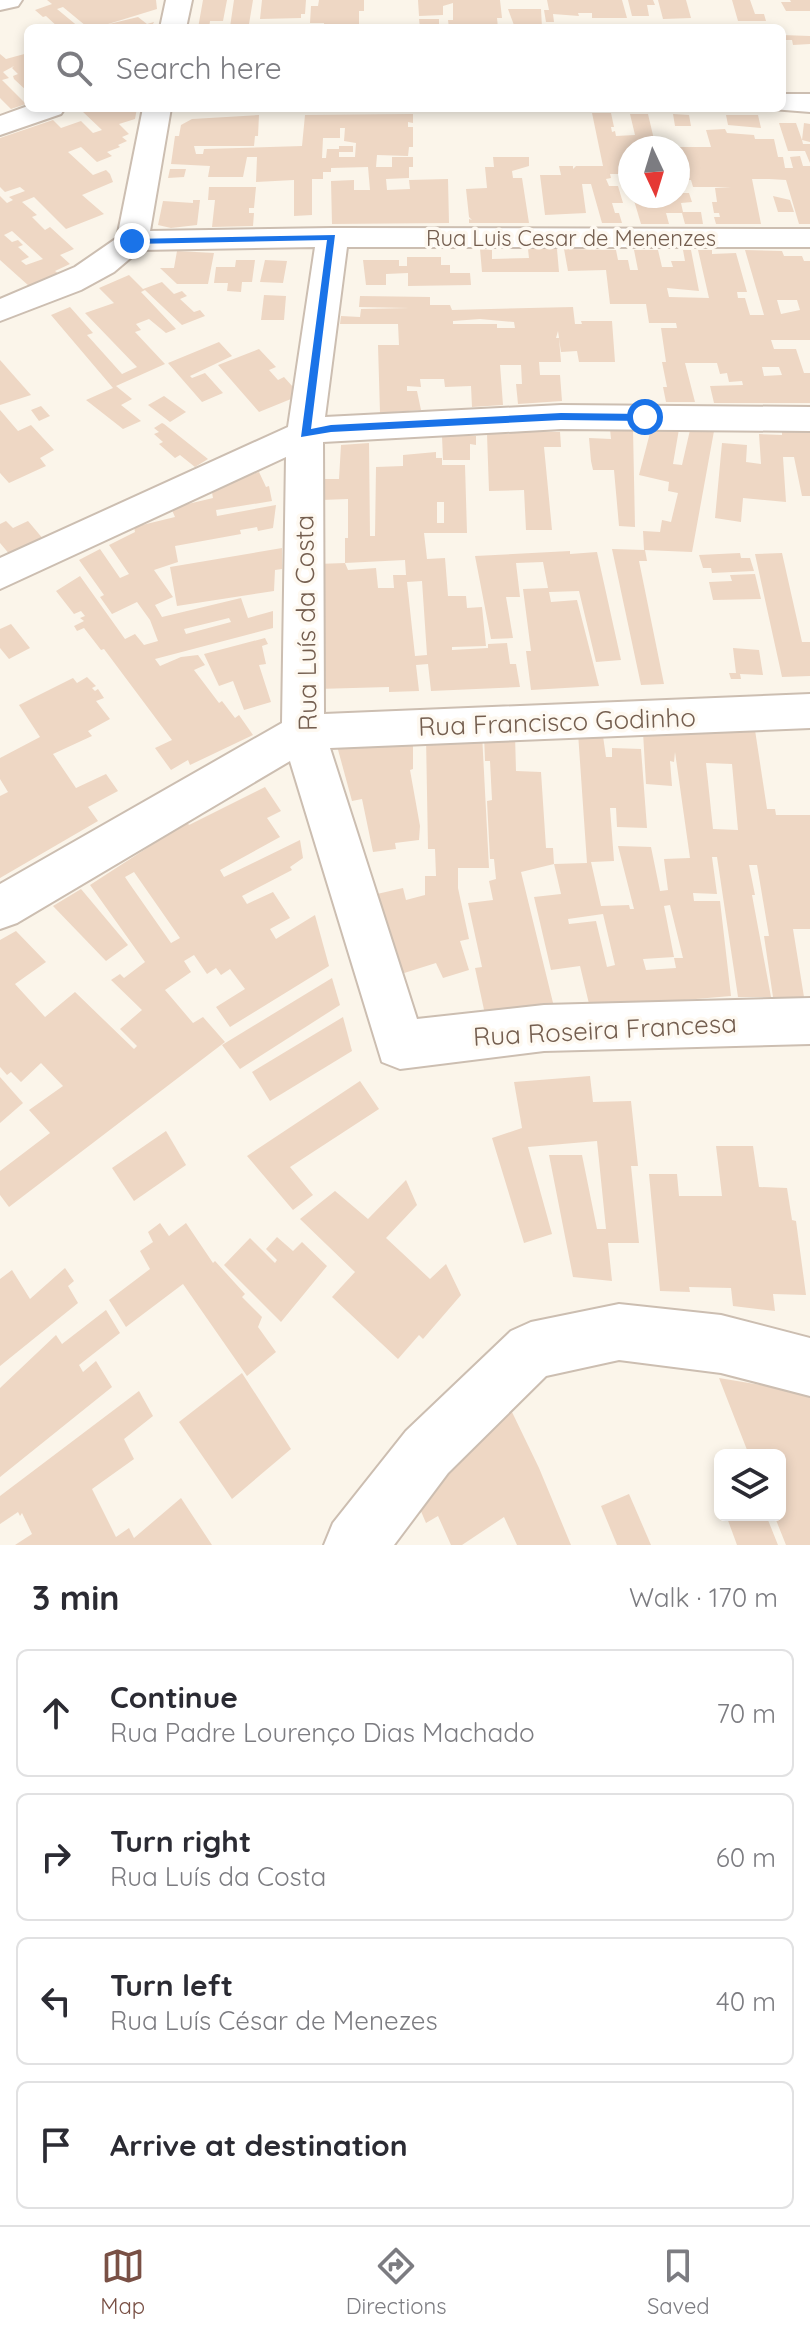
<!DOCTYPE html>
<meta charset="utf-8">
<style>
:root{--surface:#fff;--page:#f7f7f7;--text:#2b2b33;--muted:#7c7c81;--line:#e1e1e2;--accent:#795045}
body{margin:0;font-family:Quicksand,sans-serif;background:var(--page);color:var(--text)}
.controls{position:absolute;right:24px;bottom:24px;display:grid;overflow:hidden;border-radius:12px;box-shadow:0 4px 12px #0003}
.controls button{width:72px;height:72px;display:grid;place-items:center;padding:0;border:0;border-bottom:2px solid var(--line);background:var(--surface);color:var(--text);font:40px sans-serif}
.compass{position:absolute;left:618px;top:136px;width:72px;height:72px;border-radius:50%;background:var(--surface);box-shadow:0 4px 12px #0003;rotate:176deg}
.stop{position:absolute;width:24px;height:24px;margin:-18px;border:6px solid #1a73e8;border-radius:50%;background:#fff}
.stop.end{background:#1a73e8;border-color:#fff;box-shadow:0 2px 8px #0008}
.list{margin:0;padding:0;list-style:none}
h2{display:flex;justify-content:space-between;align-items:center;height:104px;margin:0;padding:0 32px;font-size:34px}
h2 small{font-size:26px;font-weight:400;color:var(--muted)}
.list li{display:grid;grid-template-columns:52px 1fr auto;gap:24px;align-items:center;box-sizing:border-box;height:128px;margin:0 16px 16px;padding:0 16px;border:2px solid var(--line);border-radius:12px}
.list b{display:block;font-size:30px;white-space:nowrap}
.list p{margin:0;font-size:26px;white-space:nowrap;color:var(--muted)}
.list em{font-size:26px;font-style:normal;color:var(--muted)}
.icon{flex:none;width:44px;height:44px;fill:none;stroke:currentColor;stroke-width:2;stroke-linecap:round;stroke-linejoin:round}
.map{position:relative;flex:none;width:810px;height:1545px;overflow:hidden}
.search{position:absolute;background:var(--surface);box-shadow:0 4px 12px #0003;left:24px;right:24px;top:24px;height:88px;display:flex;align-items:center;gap:20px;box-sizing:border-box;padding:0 28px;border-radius:12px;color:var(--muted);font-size:30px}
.sheet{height:680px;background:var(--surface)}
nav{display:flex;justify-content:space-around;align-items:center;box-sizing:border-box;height:112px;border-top:2px solid var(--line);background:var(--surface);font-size:22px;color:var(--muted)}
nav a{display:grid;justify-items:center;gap:4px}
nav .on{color:var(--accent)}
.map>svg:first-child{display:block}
.building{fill:#eed7c4;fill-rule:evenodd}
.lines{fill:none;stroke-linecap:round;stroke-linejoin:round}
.street-casing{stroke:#ccbeb1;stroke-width:4}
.street{fill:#fff;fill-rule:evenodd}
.route{fill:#1a73e8}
.labels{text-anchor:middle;stroke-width:7;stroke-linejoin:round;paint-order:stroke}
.far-street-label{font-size:22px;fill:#745e4f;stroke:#fef9f1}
.street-label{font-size:26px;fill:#745e4f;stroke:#fef9f1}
</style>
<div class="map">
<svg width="810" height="1545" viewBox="0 0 810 1545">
<rect width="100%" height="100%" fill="#fbf5ea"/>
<g class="building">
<path d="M47,0H156L157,9L105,25L138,17L147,24L154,22L151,28H83L86,26L63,7L57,9L80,28H59L46,16L43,17L35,10L52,4Z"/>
<path d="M203,0H227L223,21H210L209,28H198Z"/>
<path d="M234,0H253L249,24H259L258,28L230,27Z"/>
<path d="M262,0H306L305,14H301V18L260,19Z"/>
<path d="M319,0H364V11H359V28H324V23H310L311,6H318Z"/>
<path d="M418,0H500L502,18H497L498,28H449L448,20H453V3L443,6V15L419,16Z"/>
<path d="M547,0H622L627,18H592V13H578L579,16L553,14L554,22H546L544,10H549Z"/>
<path d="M628,0H653L655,5H647L649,16H632Z"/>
<path d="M658,0H686L691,18L663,19Z"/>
<path d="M732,0H750L755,14H764L766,21H738Z"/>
<path d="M790,0H810V11H786L781,2H791Z"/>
<path d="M508,9H541L542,28H515Z"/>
<path d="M419,19H439V28H420Z"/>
<path d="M782,35L810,36V44L793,45L792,40H782Z"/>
<path d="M28,53V92L14,79L13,76L18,74L12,68L14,66L3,72L9,78L2,80L26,104L11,109L0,98V54L6,59Z"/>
<path d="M92,108H137L135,119L119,124L129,134L122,137L127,141L118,145L120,147L107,152L112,156L97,162L81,147L68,152L93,175L106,170L110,174L113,182L82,195L104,214L66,229L34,197L22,202L37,215L32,217L45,230L50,227L74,249L60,255L70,264L55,271L59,274L29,286L0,260V196L7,203L13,200L9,197L25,191L20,187L5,192L0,187V138L53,120L61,128L81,121L93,133L102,130L82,111ZM12,231L43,259L26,265L21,261L29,257L18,247L23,245L18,240L12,242L4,235Z"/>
<path d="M592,113H611L614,127H611L612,132L615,131L616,136L635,135L630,114H648L656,148H630V186L623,166H619L620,174H610L611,178L606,179L609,186H618L623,203H612L615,213H619L622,223H602L591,184H582L586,213L545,215L540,175H561L559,166H573V169L576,166H603Z"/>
<path d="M413,114V123L408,122V127H413V147H409L408,156L377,155L376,167H392V157H413V167H409V178L386,179L387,190L410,189L409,180L448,179L449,223L332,224L331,181L354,180V190H370L368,167L331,168V172H323V179H312V215L294,216V180L256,182L257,157H247L243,177H208L210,166L171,164L175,136H179L181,125L192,119L259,115L258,136H255L254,146H194L196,154H203L204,149L302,146L305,115ZM340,128H345L344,141L356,143L355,157H339V152H353V146H339V149H327L326,158H322L323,138H340Z"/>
<path d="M673,114L689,115L691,126H675Z"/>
<path d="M726,115H758L761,128L728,125Z"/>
<path d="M779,123H796L802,140L804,123L810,124V142L802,140L803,144H810V163L805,151H788Z"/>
<path d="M725,129L727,133L754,135L755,139H774L778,157H783L785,168H793L790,157L800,156L803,166H810V224H799L786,180L769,179H752L761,224H716L714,217H720L719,213H714L712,202H717L715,188L731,187H693L691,180H678V147H711L706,130Z"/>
<path d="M493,157H529V166L512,171L513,178H522L529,223H469V219L472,220L469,217L466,189L487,188L485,167H494Z"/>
<path d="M170,169H186L184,177L168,178Z"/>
<path d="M209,187H256L254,208H249V213H254L253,226L212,227L215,200H208Z"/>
<path d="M678,193H689L692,202L681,203L683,212H701L703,224H685L682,213H666L669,224H641L633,197L678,196Z"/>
<path d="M773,196L790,200L794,212H778Z"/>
<path d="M193,200H200L197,225L171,228L158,225L163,201L193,203Z"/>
<path d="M480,249L492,250V259L529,258L528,249H557L559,272H482Z"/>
<path d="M564,249L616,250L618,260H628L630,270H638L634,250H658L662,267H673L671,261H685L683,250H691L699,291L667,288L669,297L709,298L698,250H712V254L736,253L747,292H737L738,298H745L750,315H764L745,250L782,251L784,256H802L804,261H810V340H771L774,349H796L804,373H810V403H714L710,386L743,385L742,381L729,382L727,373L720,374L717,363H685L695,402H666L663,387H667L662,362H666L661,328H677L676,323H649L646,304H610L606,270L568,271ZM777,300H797L800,310L781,314ZM762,367H779L782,375L764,376Z"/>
<path d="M177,251L214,253L208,284H177L160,268H174Z"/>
<path d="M407,257H441V265H450V273H470L471,285L408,286V273L386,274V285H366L363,260H399V266H407Z"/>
<path d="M236,260H255L252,282H242L241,292L227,291L228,283H214L216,267H235Z"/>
<path d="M265,260L287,261L283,283L260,282Z"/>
<path d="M129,275L143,289L162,282L174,294L182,291L187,296L180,299L194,312L200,310L205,316L182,325L145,290L141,292L176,329L166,333L149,319L136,324L141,330L135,332L165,364L116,386L132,399L121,405L141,421L123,429L86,400L113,388L51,315L70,307L93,333L87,335L122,374L135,368L137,367L85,313L114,303L99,288Z"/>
<path d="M264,295L286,296L284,320H261Z"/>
<path d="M360,296L430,297V305H450L452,310L573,307L575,324H582L581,321H612L615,362H579L577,351L561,352L558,331L556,338H559L561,362H539L540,375H560L562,401L518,404L516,384H522L521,365H500L503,405L472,407L471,386L445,387L444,379H420L421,387L407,386V391H417L421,410L380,413L378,345H399L398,324H340L341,316L360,317L361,309L410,308L359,307ZM480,319L514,322L515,328H497V324H453V321Z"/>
<path d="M219,342L232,356L190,376L192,378L205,373L223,393L202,402L168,363Z"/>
<path d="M259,349L276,367L269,370L278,380L284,377L293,387L291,399L259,412L218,365Z"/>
<path d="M0,360L31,395L0,405Z"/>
<path d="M164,396L186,412L170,422L148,405Z"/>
<path d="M41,406L50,416L39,421L31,410Z"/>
<path d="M0,410L18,431L31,425L54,450L40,458L46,466L9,483L0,473Z"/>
<path d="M162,423L164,424L208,459L195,467L180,455L175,458L159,444L163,442L154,434L159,432L154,428Z"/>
<path d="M610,429H633L635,527L619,526L614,470H593L591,461L589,438L611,439Z"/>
<path d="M651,429H679L673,464L682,465L690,430L714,431L692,552L644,550L643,531L660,532L662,520L671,522L678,493L668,491L669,482L639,475Z"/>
<path d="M510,430L560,432L561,447H544L552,530H526L524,490L489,491L487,434H510Z"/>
<path d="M782,432H810V496H802L794,457H783L786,502L743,498L741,522L715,518L722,443L747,445L746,462L761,464L759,434L782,435Z"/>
<path d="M442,436H476V445L470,444V460H443Z"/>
<path d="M369,443L370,536H375L376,467L403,466V455L436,452V458H442V465H465L467,533H424L427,559L445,558L448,596H466L467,608L482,607L486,646L452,647V650L488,648V644L507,643L510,664H516L520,687L431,691L428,664L416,665L419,691L389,692V687L317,689V564L345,563V538H348V499L321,500L322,479H339L341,445ZM437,502H444V523H437ZM405,560L406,575H393L394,588H378L376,568L348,570L345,563ZM422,581L427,655L415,656L407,582Z"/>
<path d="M259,472L266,487L269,486L272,501L216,510L217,516L276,505L273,528L258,531L257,527L240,530L241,534L175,546L178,562L154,570L173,597L155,605L162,617L241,598L248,618L273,611V628L155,659L160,666L181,657L198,655L205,665L194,670L219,703L222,701L235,718L239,715L253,735L190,765L188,760L171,770L155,748L172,740L104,649L101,650L84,628L77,631L74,626L84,621L80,618L85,616L81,611L74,614L56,591L80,576L125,639L135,634L144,645L158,641L150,620L137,602L112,614L100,597L104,595L79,560L100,549L120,578L129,574L109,545L135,532L134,527L175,517L171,508L213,498L211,487ZM229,618L231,622L186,634L184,629Z"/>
<path d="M6,521L13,528L28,521L44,540L11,556L0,543V524Z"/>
<path d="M282,548V569L275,570L274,591L177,606L170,567Z"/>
<path d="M612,549L645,550L647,561H639L664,684L641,685Z"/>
<path d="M570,551V554L597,552L621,660L596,662L579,591L549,592L551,602L577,600L599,686L531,690L526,651H531L523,589L548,588L543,562L516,563L520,597H506L513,638L491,639L475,556Z"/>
<path d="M740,553L741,558H750L754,571L712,573L711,568H703L699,555Z"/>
<path d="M782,553L802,642H810V676L782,677L755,554Z"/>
<path d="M755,574L761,599L713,600L709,582L732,581L730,575Z"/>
<path d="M11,624L30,648L9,659L0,648V629Z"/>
<path d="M265,638L268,644L262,646L266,664L259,665L271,702L244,710L233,681L219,686L204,654Z"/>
<path d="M733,648L759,650L763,675L740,674L741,679H731L729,673H736Z"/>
<path d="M87,677L96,686L92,688L95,691L98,689L104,698L96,701L110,719L88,731L92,736L53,754L76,788L106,774L118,791L88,807L98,821L0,878V796L8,792L0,779V758L40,737L19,705L73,678L77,683Z"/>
<path d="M602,729L606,757H612V748L641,749L647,828L617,827L616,808H610L614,861L591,862L601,906L629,905L630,909H634L618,846L651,847L660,891L668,890L664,859L690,858L675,752L674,762L670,761L672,786L646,784L643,732L755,730L767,809H775L776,815H810V929H793L804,997H773L764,936H769L757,865H749L755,895H752L771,997H738L717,857H712L717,894L693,893L694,901H720L731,996L590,1008L580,966L551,970L534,897L561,894L554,864L521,872L555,1011L486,1019L475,968L482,967L468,903L493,900L489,881L496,879L494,859H490L487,801L492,800L490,761H485L484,734H515L516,771L541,772L546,848H553L554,864L587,863L578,733ZM706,763L732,764L738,830L713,829ZM670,905L683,958H674L676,968L646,970L643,959L674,957L664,906ZM603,914L615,965L607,967L596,921L569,924L568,919Z"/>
<path d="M482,734L489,868H458V888L469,939L460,941L469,970L443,978L436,963L401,974L377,894L403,888L406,900L425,895V876H436L435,849H428L426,736Z"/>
<path d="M413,739V769L410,770L420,826L419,840L395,843L396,849L373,852L362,799L352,801L337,746Z"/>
<path d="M265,787L281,811L267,818L280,837L220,870L224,877L300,840L303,858L290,867L292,870L242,896L247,904L273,892L290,918L270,929L276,939L315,915L329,966L230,1027L216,1007L245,989L230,969L221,975L216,968L207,974L194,955L184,961L191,972L165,990L193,1023L203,1017L225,1042L9,1207L0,1195V1171L50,1133L29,1110L63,1086L41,1063L21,1082L11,1072L7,1075L0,1067V940L16,931L46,962L15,984L45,1017L75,992L134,1049L137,1046L120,1029L142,1010L111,980L120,974L124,978L145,962L90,885L187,822L189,825ZM134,872L180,938L171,943L129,883L125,877Z"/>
<path d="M81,889L128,945L106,961L53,906Z"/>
<path d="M332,978L340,1005L240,1069L222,1045Z"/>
<path d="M343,1017L352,1051L270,1101L252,1072Z"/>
<path d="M590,1076L593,1102L631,1101L638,1166H631L639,1243H608L612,1281L573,1277L549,1155H582L597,1229H606L597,1141L528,1147L552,1234L524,1243L492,1138L522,1128L514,1082Z"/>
<path d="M0,1077L23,1103L0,1123Z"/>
<path d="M360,1081L379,1109L290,1167L313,1195L293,1210L247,1156Z"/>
<path d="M166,1131L186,1165L134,1201L112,1168Z"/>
<path d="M716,1146H753L759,1187L787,1188L792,1220L796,1221L806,1295L773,1294L775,1311L733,1306L731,1288L689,1287L690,1292L660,1291L649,1174H677L679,1196H722Z"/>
<path d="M406,1180L417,1205L386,1238L430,1279L446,1264L461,1295L423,1339L419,1335L398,1359L332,1297L355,1272L300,1219L335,1191L368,1219Z"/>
<path d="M160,1223L169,1236L186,1223L213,1263L215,1261L245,1294L242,1297L262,1317L258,1327L276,1352L247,1376L183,1284L126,1327L109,1300L150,1269L140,1251L153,1242L148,1232Z"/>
<path d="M277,1237L293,1251L302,1242L327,1266L281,1322L224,1265L250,1238L275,1263L277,1260L266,1249Z"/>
<path d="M65,1268L74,1281L68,1286L78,1303L0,1366V1279L12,1270L30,1299Z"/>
<path d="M106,1310L120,1333L79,1365L83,1372L96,1361L112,1387L0,1477V1388L56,1335L62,1344Z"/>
<path d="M242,1373L291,1449L232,1499L179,1422Z"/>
<path d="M719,1378L810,1393V1545H786L774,1515H780V1455H749Z"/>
<path d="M139,1391L153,1416L124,1439L134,1459L92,1489L116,1537L129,1528L134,1538L181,1498L212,1545H15L32,1534L22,1513L20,1516L18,1512L0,1524V1496Z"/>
<path d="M511,1410L539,1468L571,1545H517L504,1517L462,1545H451L438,1516L426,1523L420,1509L468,1442Z"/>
<path d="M629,1494L651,1545H617L601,1506Z"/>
<path d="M726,1515H766L778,1545H737Z"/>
</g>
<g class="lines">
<defs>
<g id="street">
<path d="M0,0H22L18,6L0,10Z"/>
<path d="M166,0H192L186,28H160Z"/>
<path d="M782,94H810V112L772,109L782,108Z"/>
<path d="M28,106L65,108L61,114L0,135V116Z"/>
<path d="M143,108H171L150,231L332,228L810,229V247H347L325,417L561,405L810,407V431L561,429L323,442L324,714L810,694V728L330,748L417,1019L544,1005L810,998V1044L544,1051L400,1069L382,1062L290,761L17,923L0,929V884L282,723L286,457L0,589V558L288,427L315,247L140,250L114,272L81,290L0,321V299L75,267L117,238Z"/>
<path d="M619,1304L721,1315L810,1338V1396L721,1373L619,1360L546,1376L448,1473L394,1545H324L333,1523L406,1431L511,1331L531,1322Z"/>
</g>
</defs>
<use href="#street" class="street-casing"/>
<use href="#street" class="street"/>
</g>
<path class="route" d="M335,235L311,429L331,425L561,413L645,414L651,417L645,421L561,420L331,432L301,437L327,240L132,244L127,241L132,239Z"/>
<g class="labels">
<g class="far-street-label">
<text x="571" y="246">Rua Luis Cesar de Menenzes</text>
</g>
<g class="street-label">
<text transform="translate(306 623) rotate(-91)" y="9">Rua Luís da Costa</text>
<text transform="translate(557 722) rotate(-2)" y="9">Rua Francisco Godinho</text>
<text transform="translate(605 1030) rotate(-3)" y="9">Rua Roseira Francesa</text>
</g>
</g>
</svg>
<div class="controls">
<button><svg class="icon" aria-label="layers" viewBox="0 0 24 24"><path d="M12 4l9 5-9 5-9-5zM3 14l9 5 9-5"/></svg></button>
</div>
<svg class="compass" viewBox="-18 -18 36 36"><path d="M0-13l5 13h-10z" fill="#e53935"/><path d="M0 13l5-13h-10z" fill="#7c7c81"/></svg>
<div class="stop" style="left:645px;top:417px"></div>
<div class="stop end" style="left:132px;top:241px"></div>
<div class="search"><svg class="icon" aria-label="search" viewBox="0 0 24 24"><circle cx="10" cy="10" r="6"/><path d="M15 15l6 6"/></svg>Search here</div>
</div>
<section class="sheet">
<h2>3 min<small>Walk · 170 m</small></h2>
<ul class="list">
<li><svg class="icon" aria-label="ahead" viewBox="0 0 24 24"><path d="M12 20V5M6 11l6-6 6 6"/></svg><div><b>Continue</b><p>Rua Padre Lourenço Dias Machado</p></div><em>70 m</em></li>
<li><svg class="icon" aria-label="right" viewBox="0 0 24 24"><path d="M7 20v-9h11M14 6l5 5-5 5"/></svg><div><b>Turn right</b><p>Rua Luís da Costa</p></div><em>60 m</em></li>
<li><svg class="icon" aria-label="left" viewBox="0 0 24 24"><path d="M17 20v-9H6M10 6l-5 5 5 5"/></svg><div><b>Turn left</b><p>Rua Luís César de Menezes</p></div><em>40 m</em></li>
<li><svg class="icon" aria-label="arrive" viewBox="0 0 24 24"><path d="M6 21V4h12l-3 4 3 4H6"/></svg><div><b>Arrive at destination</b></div></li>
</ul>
</section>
<nav>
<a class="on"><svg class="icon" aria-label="map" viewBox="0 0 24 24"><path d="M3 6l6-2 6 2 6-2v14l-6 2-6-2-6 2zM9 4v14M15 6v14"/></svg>Map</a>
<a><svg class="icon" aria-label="directions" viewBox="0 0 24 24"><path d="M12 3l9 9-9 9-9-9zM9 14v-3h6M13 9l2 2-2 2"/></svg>Directions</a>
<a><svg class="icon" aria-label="saved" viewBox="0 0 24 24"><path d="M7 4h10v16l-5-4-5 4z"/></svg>Saved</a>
</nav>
